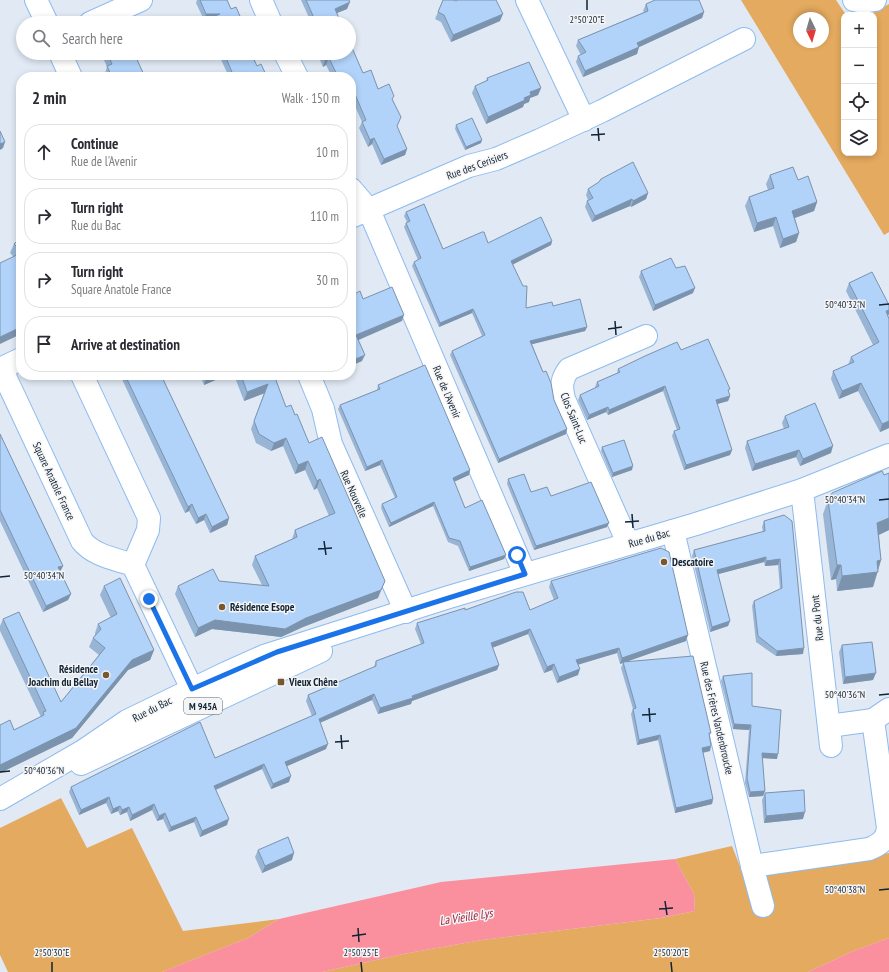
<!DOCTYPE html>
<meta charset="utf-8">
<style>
:root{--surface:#fff;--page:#f7f7f7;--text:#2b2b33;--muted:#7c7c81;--line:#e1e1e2}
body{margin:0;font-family:"PT Sans Narrow",sans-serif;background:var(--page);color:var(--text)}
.controls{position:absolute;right:12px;top:12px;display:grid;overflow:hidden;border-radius:8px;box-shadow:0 2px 6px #0003}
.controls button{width:36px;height:36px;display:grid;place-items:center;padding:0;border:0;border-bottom:1px solid var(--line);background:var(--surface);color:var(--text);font:20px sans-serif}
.compass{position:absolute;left:793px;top:12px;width:36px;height:36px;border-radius:50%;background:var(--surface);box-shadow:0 2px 6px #0003;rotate:175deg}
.stop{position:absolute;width:12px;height:12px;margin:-9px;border:3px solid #1a73e8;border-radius:50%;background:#fff}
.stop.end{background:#1a73e8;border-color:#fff;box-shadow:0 1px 4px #0008}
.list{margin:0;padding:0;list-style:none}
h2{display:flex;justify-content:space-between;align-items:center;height:52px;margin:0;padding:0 16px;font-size:17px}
h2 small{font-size:13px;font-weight:400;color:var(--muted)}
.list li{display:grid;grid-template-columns:26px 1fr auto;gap:12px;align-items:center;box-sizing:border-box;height:56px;margin:0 8px 8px;padding:0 8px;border:1px solid var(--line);border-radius:16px}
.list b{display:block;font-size:15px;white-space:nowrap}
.list p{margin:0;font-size:13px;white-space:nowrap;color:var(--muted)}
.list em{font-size:13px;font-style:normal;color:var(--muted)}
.icon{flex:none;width:22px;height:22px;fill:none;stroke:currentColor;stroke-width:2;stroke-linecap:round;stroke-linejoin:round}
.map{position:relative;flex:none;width:889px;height:972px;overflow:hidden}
.search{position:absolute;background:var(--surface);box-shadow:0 2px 6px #0003;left:16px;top:16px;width:340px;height:44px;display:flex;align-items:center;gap:10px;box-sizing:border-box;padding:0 14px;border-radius:22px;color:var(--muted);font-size:15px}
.panel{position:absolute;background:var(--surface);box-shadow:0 2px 6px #0003;left:16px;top:72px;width:340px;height:308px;border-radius:16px}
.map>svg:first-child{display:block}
.green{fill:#e4aa5f;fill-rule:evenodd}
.water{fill:#fa909e}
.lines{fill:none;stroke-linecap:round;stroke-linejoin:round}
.minor-casing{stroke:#8dbbef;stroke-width:24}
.major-casing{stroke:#8dbbef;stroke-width:24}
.minor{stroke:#fff;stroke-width:22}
.major{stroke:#fff;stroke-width:22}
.wall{fill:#98b5d6}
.shaded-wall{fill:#7c93ae}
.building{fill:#b1d2f9;stroke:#7c93ae}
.route{stroke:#1a73e8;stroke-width:5}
.ticks{fill:none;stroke:#112336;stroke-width:1.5}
.poi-dot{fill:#79582f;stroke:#f5f5f5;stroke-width:1.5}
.labels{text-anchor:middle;stroke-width:3;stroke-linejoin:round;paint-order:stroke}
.shield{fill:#f5f5f5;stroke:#55626f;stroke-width:1}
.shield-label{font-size:10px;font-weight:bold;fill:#112336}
.street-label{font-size:11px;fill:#112336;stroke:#f5f5f5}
.poi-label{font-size:11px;font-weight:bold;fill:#112336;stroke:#f5f5f5;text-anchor:start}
.water-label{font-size:12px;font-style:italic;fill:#97213e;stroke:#f5f5f5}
.ticks-label{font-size:10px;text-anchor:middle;fill:#112336;stroke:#f5f5f5;stroke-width:3;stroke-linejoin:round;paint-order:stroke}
</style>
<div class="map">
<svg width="889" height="972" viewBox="0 0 889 972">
<rect width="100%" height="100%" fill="#e0e9f4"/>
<g class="green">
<path d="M741,0H836L846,15H844V153H874V15H870L889,4V232L884,235ZM799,18H823V42H799Z"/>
<path d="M61,798L87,848L132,828L183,931L279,919L248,938L162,972H8L0,955V828Z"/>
<path d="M732,846L743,874L889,853V938L851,952L808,972H322L403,954L482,940L661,918L695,911L694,894L675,859Z"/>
</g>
<g class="water">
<path d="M675,859L694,894L695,911L661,918L482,940L403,954L322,972H162L248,938L279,919L441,882Z"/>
<path d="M889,938V972H808L851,952Z"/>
</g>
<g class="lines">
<defs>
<g id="minor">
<path d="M36,0L47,23"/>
<path d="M261,0L271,23"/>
<path d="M527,0L584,120"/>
<path d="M854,0L863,2L875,0"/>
<path d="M90,23L141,0"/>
<path d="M60,53L71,77"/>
<path d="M285,53L297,77"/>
<path d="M351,189L369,210L525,574"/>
<path d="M351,217L469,166L496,159L540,140L602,111L744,39"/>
<path d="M1,368L82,541C94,556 116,559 133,565L200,706"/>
<path d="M0,369L21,359"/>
<path d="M82,375L149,518L148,530L133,565"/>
<path d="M309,375L323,409L331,444L406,612"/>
<path d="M802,490L831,746"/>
<path d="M673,531L752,866L763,906"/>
<path d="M628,543L564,399C561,387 561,379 569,369L646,336"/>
<path d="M873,720L889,709"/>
<path d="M752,866L869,849C879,845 887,840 888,828L873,720L829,726"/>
</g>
<g id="major">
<path d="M81,764L321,651"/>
<path d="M0,799L83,751L127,721L226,673L264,656L449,597L696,524L802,490L889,455"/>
</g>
</defs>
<use href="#minor" class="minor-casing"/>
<use href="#major" class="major-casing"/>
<use href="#minor" class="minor"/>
<use href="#major" class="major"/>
</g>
<g class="wall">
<path d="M197,0H227L231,9L243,23H207L208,20H204L196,3Z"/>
<path d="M301,0H349L347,9L337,13L341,23H310L311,22Z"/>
<path d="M443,0L500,21L451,42L441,22L435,19Z"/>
<path d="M646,4L704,12L702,18L639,47L637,54L583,77L576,62L578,56L581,55L576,46L578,40L644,12L643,11Z"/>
<path d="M101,53H134L145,77H107L105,73L107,67Z"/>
<path d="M218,53H251L257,66L267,77H229Z"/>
<path d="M317,53H349L363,73L378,89L393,100L397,127L407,149L405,155L381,165L372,144L368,147L359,128L362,122L351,97V77H332L326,65L323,67Z"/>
<path d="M487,78L541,88L538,95L530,98L529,102L524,104L523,107L486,124L472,93L475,86L486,81Z"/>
<path d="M456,125L481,143L465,150L455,129Z"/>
<path d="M770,175L798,180L817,202L814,211L795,218L799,233L796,242L780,248L773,226L754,232L745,206L749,197L768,190L766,184Z"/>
<path d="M588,189L648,193L646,199L631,207L630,206L592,222L585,207L587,201L588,200L586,195Z"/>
<path d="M406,212L443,249L488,243L552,241L551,245L513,264L526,308L553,306L587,327L585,331L532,344L554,400L567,429L566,434L498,463L450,355L452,351L482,336L472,313L439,327L412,266L414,262L418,260L404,227L406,223L407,222L404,216Z"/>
<path d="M21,237V334L14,257L10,253L14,244Z"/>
<path d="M641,271L693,293L653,311L639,277Z"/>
<path d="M849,283L888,316L889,428L880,432L858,391L839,399L831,379L833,371L848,365L851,357L873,345L846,291Z"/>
<path d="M681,350L728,392L730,396L728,401L717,404L732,450L730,455L684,470L672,436L674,431L677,430L663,391L608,415L606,412L587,420L578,400L580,395L595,388V387L597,382L617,373L618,369Z"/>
<path d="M120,375H161L229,518L227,525L210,533L204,520L196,524L189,511L185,513Z"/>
<path d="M200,375H227L204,385Z"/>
<path d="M234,375H274L286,407L295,415L309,443L378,598L303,627L281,637L212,629L195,637L175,594L178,586L219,581L262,585L252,565L255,556L292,539L295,530L329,516L317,488L314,490L305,470L295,474L283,446L271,451L256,443L251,429L264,393L244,401Z"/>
<path d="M378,385L470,470L469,475L454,482L465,508L506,555L504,559L469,571L458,546L448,542L433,506L389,527L381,508L382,504L395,498L380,465L365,471L338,409L340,405L377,390Z"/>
<path d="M785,416L831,453L800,466L796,457L752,471L745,448L747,441L784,429L782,423Z"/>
<path d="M0,434L63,566L60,571L71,594L68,600L43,612L0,521Z"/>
<path d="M602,447L632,470L612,477L601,451Z"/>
<path d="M889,473V530L879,535L881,560L873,587L837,591L836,579L831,580L823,514L828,500Z"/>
<path d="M508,479L531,492L551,496L607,527L534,550L507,484Z"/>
<path d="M784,515L803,654L776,656L756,642L752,606L754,601L780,589L778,565L765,566L764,562L718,574L730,621L728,626L710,632L692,556L694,550L763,532L762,527L764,521Z"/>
<path d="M551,581L686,641L624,662L711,733L709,736L710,751L703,753L713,799L712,804L675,813L658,740L637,745L631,714L633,709L621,668L623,663L620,664L617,653L578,664V675L557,683L552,670L544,673L528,634L492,648L499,665L497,670L412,701L411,704L378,714L372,700L320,723L326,749L287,766L289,782L271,789L262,769L216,790L227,825L200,837L194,822L169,832L163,819L157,821L152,810L130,821L127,812L120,815L118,811L111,814L106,803L79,815L69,792L71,787L215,758L312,716L306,701L308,695L374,667L376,661L421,644L415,629L417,623L465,610H530L554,600L549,587Z"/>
<path d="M104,586L154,650L150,660L128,670L72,738L0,773V725L14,730L41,717L0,631V626L3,619L61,702L99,655L89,647L93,638L95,635V633L98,624L111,618L100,595Z"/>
<path d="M842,645L873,680L843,684L839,652Z"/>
<path d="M723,676L752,706L777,759L762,758L765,791L763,796L749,797L745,783L749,730L733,729L721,681Z"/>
<path d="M765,793L803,819L764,823L762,800Z"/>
<path d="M258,850L292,860L262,873L255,857Z"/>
</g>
<g class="shaded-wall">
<path d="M350,2L347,9L332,15L335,9Z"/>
<path d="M704,12L702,18L635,49L637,43Z"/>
<path d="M206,14H220L208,19V20H204Z"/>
<path d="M503,14L500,21L451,42L453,35Z"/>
<path d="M639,47L637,54L583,77L585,71Z"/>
<path d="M329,58L326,65L323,67L325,60Z"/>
<path d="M541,88L538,95L530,98L529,102L524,104L523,107L486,124L488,117L530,92Z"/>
<path d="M374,138L372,144L368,147L370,140Z"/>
<path d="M482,140L481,143L465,150L466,147Z"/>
<path d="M5,142L3,148L0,150V144Z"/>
<path d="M407,149L405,155L381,165L384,159Z"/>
<path d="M648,193L646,199L631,207L633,201Z"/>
<path d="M632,199L630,206L592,222L595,216Z"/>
<path d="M817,202L814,211L789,220L792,211Z"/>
<path d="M776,217L773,226L754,232L757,223Z"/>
<path d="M799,233L796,242L780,248L783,239Z"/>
<path d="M552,241L551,245L510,266L511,261Z"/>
<path d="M695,288L693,293L653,311L655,305Z"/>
<path d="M473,309L472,313L439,327L440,323Z"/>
<path d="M889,310V314L888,316L883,319L886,311Z"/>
<path d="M404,315L402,321L354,342L356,335Z"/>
<path d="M21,327V334L0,344V337Z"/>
<path d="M587,327L585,331L529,345L530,341Z"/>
<path d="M365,355L362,361L351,366V361Z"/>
<path d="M210,375H227L204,385L207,376Z"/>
<path d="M861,383L858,391L839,399L842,391Z"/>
<path d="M268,384L265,393L244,401L247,392Z"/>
<path d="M665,386L663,391L608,415L609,410Z"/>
<path d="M730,396L728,401L714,405L716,400Z"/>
<path d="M608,407L606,412L587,420L589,415Z"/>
<path d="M889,421V428L880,432L882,424Z"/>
<path d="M567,429L566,434L498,463L499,459Z"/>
<path d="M286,438L283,446L271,451L274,443Z"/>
<path d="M833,446L831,453L800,466L803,459Z"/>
<path d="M732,450L730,455L684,470L686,465Z"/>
<path d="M799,450L796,457L752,471L755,464Z"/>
<path d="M382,460L380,465L365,471L367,467Z"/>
<path d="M308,461L305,470L295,474L298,465Z"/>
<path d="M633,466L632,470L612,477L613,473Z"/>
<path d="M470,470L469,475L451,483L453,478Z"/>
<path d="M320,479L317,488L314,490L317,481Z"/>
<path d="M434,502L433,506L389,527L391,523Z"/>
<path d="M192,504L189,511L185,513L188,507Z"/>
<path d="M206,514L204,520L196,524L198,518Z"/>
<path d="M229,518L227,525L210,533L212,527Z"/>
<path d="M889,518V530L872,538L877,523Z"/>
<path d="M609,523L607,527L534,550L536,546Z"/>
<path d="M506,555L504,559L469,571L470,567Z"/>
<path d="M766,557L764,562L715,575L717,570Z"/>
<path d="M780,559L778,565L765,566L766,561Z"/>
<path d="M881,560L873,587L837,591L842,576L877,561Z"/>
<path d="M837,565H841L836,579L831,580Z"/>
<path d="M63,566L60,572L58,567Z"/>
<path d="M385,581L378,598L303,627L281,637L212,629L195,637L198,628L215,620L306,618Z"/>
<path d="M71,594L68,600L43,612L46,606Z"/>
<path d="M730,621L728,626L710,632L712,627Z"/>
<path d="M530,629L528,634L489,649L491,643Z"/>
<path d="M688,635L686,641L620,664L622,658Z"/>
<path d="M619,648L617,653L574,666L576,660Z"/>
<path d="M804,648L803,654L776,656L777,651Z"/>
<path d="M154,650L150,660L128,670L72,738L0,773V765L132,660Z"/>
<path d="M554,664L552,670L544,673L547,667Z"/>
<path d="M499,665L497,670L412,701L411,704L378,714L380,708Z"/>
<path d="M580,669L578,675L557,683L559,677Z"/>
<path d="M876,673L873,680L843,684L845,677Z"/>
<path d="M374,694L372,700L317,724L319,719Z"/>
<path d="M734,724L751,725L749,730L733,729Z"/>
<path d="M660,735L658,740L637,745L639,740Z"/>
<path d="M328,744L326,749L283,768L285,762Z"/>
<path d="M711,746L710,751L700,753L702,748Z"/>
<path d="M762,753L778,754L777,759L760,758Z"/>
<path d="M264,764L262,769L212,791L214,786Z"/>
<path d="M291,776L289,782L271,789L273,784Z"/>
<path d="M765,791L763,796L749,797L750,792Z"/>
<path d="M109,797L106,803L79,815L81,810Z"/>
<path d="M713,799L712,804L675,813L676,808Z"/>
<path d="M154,804L152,810L130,821L132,815Z"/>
<path d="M120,806L118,811L111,814L113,809Z"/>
<path d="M129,807L127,812L120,815L122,810Z"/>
<path d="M805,812L803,819L764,823L766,816Z"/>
<path d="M165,813L163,819L157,821L159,816Z"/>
<path d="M196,817L194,822L169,832L171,827Z"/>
<path d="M229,819L227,825L200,837L202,831Z"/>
<path d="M294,853L292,860L262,873L265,866Z"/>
</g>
<g class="building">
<path d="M200,0H227L231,9L236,7L243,23H210L208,19L220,14H206Z"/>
<path d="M306,0H349L350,2L335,9L341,23H313L312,19L314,18Z"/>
<path d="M443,0H453L456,1L458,0H496L503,14L453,35L444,15L438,12Z"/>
<path d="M655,0H699L704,12L637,43L639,47L585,71L578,56L586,52L578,40L648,11L646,4Z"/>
<path d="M349,41L363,73L371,70L378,89L389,84L394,96L392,99L401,117L397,126L407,149L384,159L374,138L370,140L362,122L366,120L351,85V77H338L329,58L325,60L322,53H349Z"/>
<path d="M107,53H134L145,77H112L107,66L112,64Z"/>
<path d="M224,53H251L257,66L261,64L267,77H234Z"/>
<path d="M529,62L541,88L530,92L531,95L524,98L525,100L488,117L475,86L488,80L487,78Z"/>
<path d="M472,118L482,140L466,147L456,125Z"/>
<path d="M0,131L5,142L0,144Z"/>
<path d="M633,162L648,193L633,201L632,199L595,216L587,201L593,198L588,189L599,182L601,179Z"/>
<path d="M793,167L798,180L808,176L817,202L792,211L799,233L783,239L776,217L757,223L749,197L774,188L770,175Z"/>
<path d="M424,204L443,249L482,232H484L488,243L541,217L552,241L511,261L523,286H527L526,308L552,302L553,306L580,299L587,327L530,341L543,372L546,371L551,383L554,400L567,429L499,459L452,351L485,335L473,309L440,323L414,262L421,258L406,223L410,221L406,212Z"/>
<path d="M21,237V251L14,244Z"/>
<path d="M21,253V327L0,337V263Z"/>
<path d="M671,258L676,268L685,266L695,288L655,305L641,271Z"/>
<path d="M872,272L889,305V310L886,311L889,319V421L882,424L861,383L842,391L833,371L854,362L851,357L879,342L849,283Z"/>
<path d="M392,287L404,315L356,335L365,355L351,361V296L360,291L363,299Z"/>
<path d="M708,339L730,389L728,390L730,396L716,400L732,450L686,465L674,431L680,429L665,386L609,410L608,407L589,415L580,395L599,386L597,382L620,372L618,369L645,356L677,342L681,350Z"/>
<path d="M425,365L470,470L453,478L465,508L482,500L506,555L470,567L460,541L449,538L434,502L391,523L382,504L397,497L382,460L367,467L340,405L380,389L378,385Z"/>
<path d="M125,375H161L229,518L212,527L206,514L198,518L192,504L188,507Z"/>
<path d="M241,375H274L286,407L291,405L295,415L297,414L309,443L322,437L385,581L381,590L306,618L285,629L215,620L198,628L178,586L213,569L219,581L269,586L255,556L297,537L295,530L335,513L320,479L317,481L308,461L298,465L286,438L274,443L259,434L254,421L268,384L247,392Z"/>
<path d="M815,403L833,446L803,459L799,450L755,464L747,441L789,427L785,416Z"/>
<path d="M0,434L63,566L58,567L71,594L46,606L0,510Z"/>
<path d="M624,440L633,466L613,473L602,447Z"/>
<path d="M882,471L884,475L889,473V518L877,523L881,560L877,561L878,572L842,576L841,565H837L828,500L832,493Z"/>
<path d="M524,474L531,492L547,487L551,496L591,482L609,523L536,546L508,479Z"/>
<path d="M784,515L792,521L804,648L777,651L758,636L754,601L782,588L780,559L766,561V557L717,570L730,621L712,627L694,550L765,531L764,521Z"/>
<path d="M661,548L669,552L688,635L622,658L619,648L576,660L580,669L559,677L554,664L547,667L530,629L491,643L499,665L412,696L413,698L380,708L374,694L319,719L328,744L285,762L291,776L273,784L264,764L214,786L229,819L202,831L196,817L171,827L165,813L159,816L154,804L132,815L129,807L122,810L120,806L113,809L109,797L81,810L71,787L200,722L215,758L316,714L308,695L376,666V661L424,643L417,623L465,608V610L516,592H523L530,610L558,598L551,581Z"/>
<path d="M120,578L154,650L132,660L76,728L0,765V725L10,720L14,730L44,715L43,712L46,711L3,619L19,612L61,702L105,648L93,638L101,629L98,624L117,614L104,586Z"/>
<path d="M872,642L876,673L845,677L842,645Z"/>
<path d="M693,656L711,733H709L711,746L702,748L713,799L676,808L660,735L639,740L633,709L636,708L623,662Z"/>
<path d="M752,673V706L781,710L778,754L762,753L765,791L750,792L747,778L751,725L734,724L723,676Z"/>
<path d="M804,790L805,812L766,816L765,793Z"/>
<path d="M288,837L294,853L265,866L258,850Z"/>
</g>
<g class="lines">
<path class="route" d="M149,599L192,689L277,652L525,574L517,555"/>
</g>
<path class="ticks" d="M587,0V10M598,128L599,141M591,135L605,134M879,305L889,304M615,321L616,335M608,329L622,327M879,500L889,499M632,514L633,528M625,522L639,521M324,541L326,555M318,549L332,548M0,577L10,576M879,695L889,694M649,708L650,722M642,715L656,714M341,735L342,749M335,742L349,741M0,772L10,771M879,890L889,889M665,901L667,915M659,909L673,908M358,928L359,942M352,936L366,934M52,962V972M361,962L362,972M671,962L672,972"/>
<g class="poi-dot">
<circle cx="664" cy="562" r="4"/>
<circle cx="222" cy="607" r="4"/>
<circle cx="106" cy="675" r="4"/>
<rect x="277" y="678" width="8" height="8" rx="2"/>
</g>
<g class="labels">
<rect class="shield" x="184" y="698" width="38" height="16" rx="3"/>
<g class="shield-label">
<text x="203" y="710">M 945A</text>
</g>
<g class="street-label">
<text transform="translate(477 165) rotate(-20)" y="4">Rue des Cerisiers</text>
<text transform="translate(447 392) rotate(67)" y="4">Rue de l'Avenir</text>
<text transform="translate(574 418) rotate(68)" y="4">Clos Saint-Luc</text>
<text transform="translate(54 481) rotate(65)" y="4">Square Anatole France</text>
<text transform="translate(354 494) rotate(66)" y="4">Rue Nouvelle</text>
<text transform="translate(649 538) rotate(-16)" y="4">Rue du Bac</text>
<text transform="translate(817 618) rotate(-96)" y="4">Rue du Pont</text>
<text transform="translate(152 709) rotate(-27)" y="4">Rue du Bac</text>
<text transform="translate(717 718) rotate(77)" y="4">Rue des Frères Vandenbroucke</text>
</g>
<g class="poi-label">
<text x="672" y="566">Descatoire</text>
<text x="230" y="611">Résidence Esope</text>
<text x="98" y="673" text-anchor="end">Résidence<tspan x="98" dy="13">Joachim du Bellay</tspan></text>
<text x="289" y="686">Vieux Chêne</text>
</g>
<g class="water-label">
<text transform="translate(466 917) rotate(-9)" y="4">La Vieille Lys</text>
</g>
</g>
<g class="ticks-label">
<text x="587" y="23">2°50'20"E</text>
<text x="845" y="308">50°40'32"N</text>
<text x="845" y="503">50°40'34"N</text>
<text x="44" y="579">50°40'34"N</text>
<text x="845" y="698">50°40'36"N</text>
<text x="44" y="774">50°40'36"N</text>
<text x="845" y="893">50°40'38"N</text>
<text x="52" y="956">2°50'30"E</text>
<text x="361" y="956">2°50'25"E</text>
<text x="671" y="956">2°50'20"E</text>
</g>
</svg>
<div class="controls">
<button>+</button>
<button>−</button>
<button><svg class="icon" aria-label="locate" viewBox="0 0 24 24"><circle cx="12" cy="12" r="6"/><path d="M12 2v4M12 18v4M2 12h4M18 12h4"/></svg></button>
<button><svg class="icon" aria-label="layers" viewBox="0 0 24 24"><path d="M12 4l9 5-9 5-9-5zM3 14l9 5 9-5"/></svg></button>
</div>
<svg class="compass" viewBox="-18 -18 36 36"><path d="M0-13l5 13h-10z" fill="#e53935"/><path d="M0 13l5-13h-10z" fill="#7c7c81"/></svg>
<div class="stop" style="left:517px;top:555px"></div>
<div class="stop end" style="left:149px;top:599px"></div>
<div class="search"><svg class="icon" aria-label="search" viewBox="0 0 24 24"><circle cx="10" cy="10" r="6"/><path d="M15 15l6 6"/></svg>Search here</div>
<section class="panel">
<h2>2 min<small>Walk · 150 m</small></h2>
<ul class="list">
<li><svg class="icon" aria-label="ahead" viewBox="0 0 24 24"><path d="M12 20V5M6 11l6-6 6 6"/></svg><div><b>Continue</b><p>Rue de l'Avenir</p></div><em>10 m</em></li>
<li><svg class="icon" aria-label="right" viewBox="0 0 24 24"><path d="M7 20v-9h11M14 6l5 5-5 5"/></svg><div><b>Turn right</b><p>Rue du Bac</p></div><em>110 m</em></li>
<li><svg class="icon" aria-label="right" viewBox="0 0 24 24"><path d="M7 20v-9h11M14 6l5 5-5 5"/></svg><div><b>Turn right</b><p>Square Anatole France</p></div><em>30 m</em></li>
<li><svg class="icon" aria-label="arrive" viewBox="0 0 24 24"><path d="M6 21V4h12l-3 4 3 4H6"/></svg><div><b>Arrive at destination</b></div></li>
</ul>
</section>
</div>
